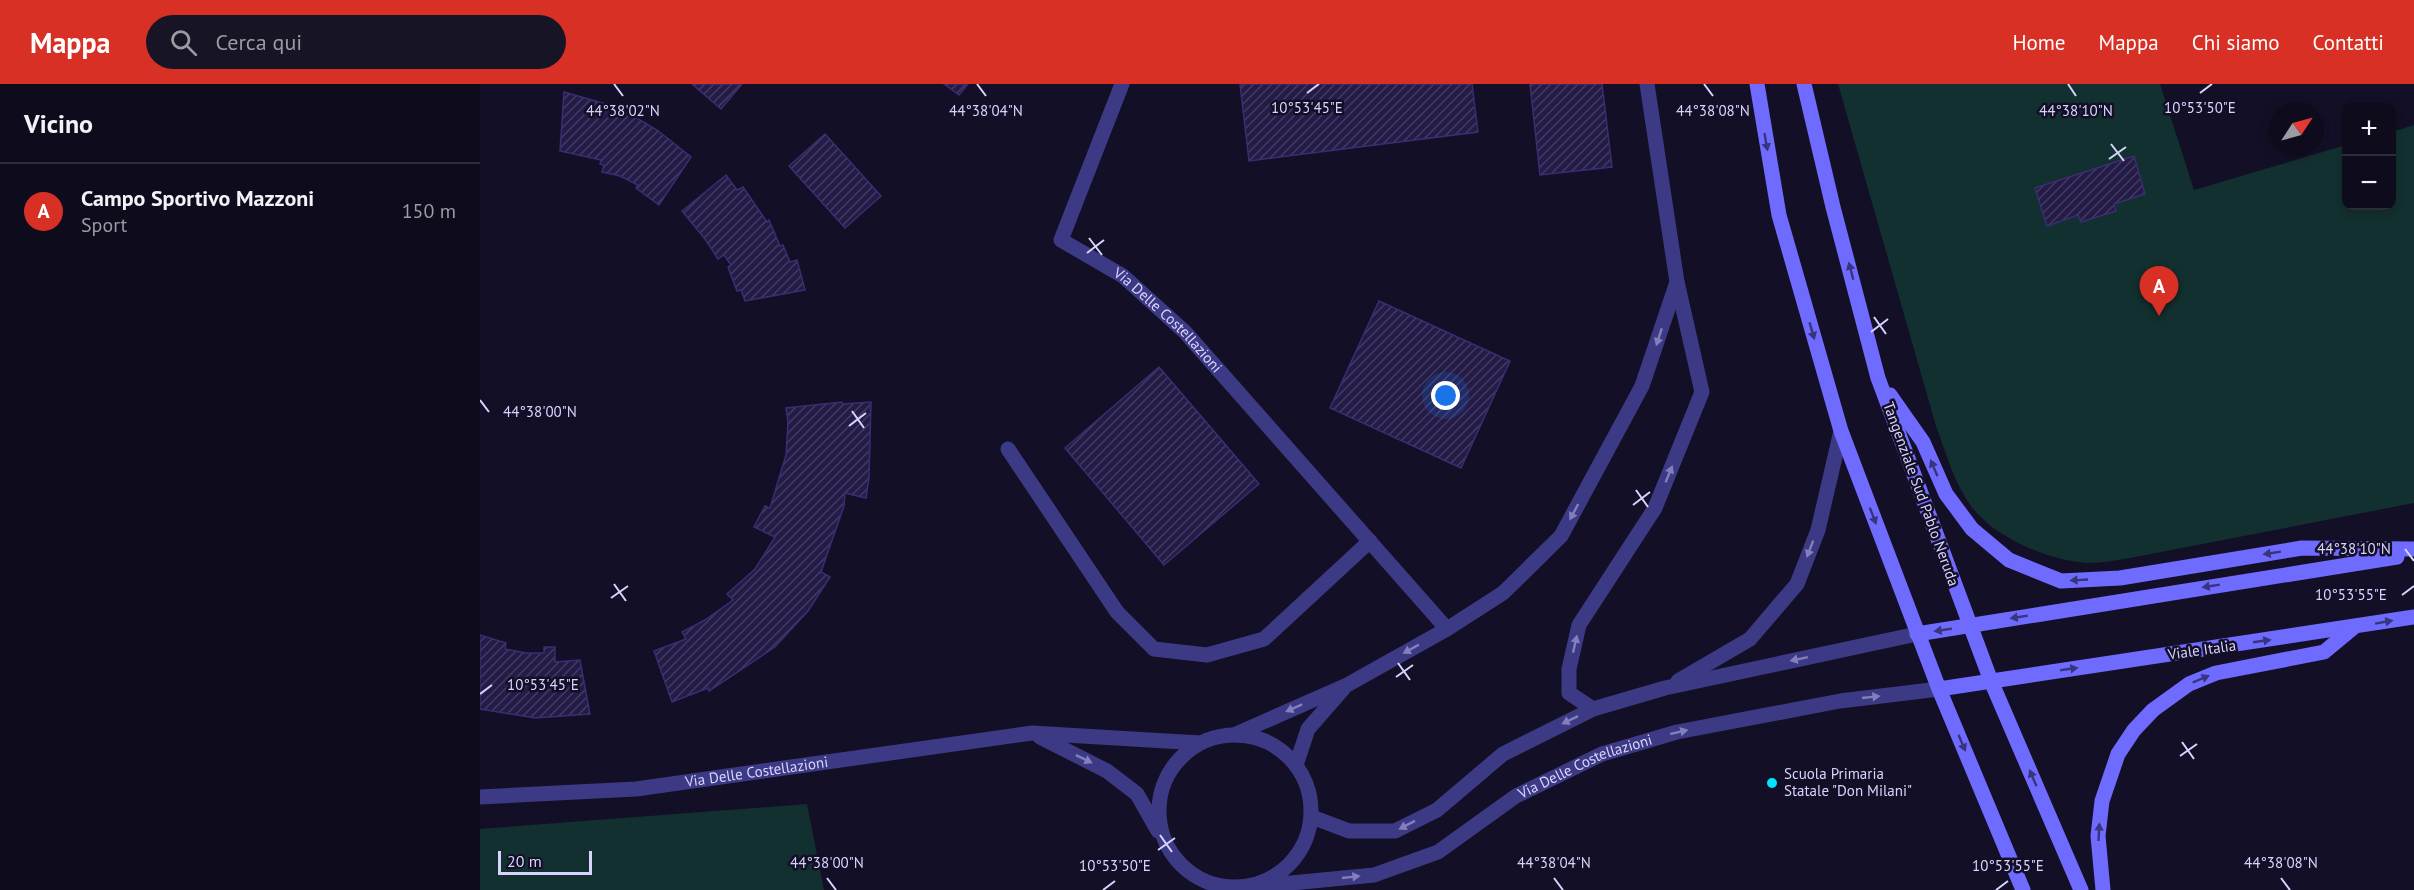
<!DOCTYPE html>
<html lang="it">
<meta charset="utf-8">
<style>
:root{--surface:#0e0b1c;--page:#171425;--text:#f1f3f6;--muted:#9b9ba3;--line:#2e2b3b;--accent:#d93025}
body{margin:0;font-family:"PT Sans",sans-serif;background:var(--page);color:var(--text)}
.controls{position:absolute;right:18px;top:18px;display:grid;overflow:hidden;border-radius:12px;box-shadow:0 3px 9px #0003}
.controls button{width:54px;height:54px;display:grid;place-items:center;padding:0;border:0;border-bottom:2px solid var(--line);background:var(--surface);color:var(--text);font:30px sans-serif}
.compass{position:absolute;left:1790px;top:18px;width:54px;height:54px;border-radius:50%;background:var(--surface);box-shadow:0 3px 9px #0003;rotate:54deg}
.scale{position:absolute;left:18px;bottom:15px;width:94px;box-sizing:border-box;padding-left:6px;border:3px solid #d9d4ff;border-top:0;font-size:16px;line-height:21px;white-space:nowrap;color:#d9d4ff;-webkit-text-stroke:4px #130f26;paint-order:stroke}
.you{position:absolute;left:966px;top:312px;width:21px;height:21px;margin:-15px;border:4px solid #fff;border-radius:50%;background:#1a73e8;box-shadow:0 0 0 9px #1a73e833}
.badge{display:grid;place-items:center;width:39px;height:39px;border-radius:50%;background:var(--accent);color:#fff;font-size:20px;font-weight:700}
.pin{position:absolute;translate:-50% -50px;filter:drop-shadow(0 2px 3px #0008)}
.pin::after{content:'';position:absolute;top:32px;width:21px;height:18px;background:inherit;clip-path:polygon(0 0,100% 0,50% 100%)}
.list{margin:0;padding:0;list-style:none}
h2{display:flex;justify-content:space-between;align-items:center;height:78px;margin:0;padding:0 24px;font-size:26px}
h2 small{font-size:20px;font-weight:400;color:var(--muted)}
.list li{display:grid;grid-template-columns:39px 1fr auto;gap:18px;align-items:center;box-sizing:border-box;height:96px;padding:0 24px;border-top:2px solid var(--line)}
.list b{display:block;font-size:22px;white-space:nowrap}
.list p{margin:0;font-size:20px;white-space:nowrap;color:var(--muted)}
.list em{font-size:20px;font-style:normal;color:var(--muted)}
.icon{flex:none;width:33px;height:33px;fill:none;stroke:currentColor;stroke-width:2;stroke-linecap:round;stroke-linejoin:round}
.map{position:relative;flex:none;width:1934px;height:806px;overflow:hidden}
header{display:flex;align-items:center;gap:36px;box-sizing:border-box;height:84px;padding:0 30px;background:var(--accent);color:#fff}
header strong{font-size:28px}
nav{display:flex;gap:33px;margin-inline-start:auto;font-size:21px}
.search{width:420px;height:54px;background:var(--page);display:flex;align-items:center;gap:15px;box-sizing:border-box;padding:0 21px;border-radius:33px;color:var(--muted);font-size:22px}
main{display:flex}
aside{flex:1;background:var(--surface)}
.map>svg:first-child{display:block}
.garden{fill:#12302f}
.building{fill:url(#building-hatch);stroke:#3b2d73;stroke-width:1.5}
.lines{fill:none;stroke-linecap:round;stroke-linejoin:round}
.minor{stroke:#3d3a85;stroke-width:15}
.secondary{stroke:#6f6bff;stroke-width:15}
.oneway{fill:#38347d}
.oneway2{fill:#837fbc}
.ticks{fill:none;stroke:#d9d4ff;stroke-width:2}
.poi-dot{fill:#00e5ff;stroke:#130f26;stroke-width:2}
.labels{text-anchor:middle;stroke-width:5;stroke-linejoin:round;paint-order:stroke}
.street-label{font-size:15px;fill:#d9d4ff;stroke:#130f26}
.poi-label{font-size:15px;fill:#d9d4ff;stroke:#130f26;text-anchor:start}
.ticks-label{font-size:15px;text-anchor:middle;fill:#d9d4ff;stroke:#130f26;stroke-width:5;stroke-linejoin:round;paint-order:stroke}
</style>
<header>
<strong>Mappa</strong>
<div class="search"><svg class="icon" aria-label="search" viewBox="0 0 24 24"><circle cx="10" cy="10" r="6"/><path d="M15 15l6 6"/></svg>Cerca qui</div>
<nav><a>Home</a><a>Mappa</a><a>Chi siamo</a><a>Contatti</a></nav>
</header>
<main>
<aside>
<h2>Vicino<small></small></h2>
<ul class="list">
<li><span class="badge">A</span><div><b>Campo Sportivo Mazzoni</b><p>Sport</p></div><em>150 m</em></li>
</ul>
</aside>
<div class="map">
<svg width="1934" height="806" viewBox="0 0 1934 806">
<defs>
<pattern id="building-hatch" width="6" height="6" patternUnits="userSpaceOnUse" patternTransform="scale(1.5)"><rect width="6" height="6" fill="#241b47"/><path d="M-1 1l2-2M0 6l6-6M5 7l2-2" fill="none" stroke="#433b63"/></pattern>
</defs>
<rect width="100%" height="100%" fill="#130f26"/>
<g class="garden">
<path d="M1358,0H1680L1714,106L1866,61V122H1912V48L1934,41V419L1650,474C1637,476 1622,479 1609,479C1570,477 1514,454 1491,422C1474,399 1466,369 1456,342Z"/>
<path d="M327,720L344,806H0V745Z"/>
</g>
<g class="building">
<path d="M212,0H262L241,25Z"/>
<path d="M464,0H488L479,11Z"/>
<path d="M760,0H992L998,48L769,77Z"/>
<path d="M1050,0H1122L1132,83L1060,91Z"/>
<path d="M84,8L126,20L155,33L177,46L211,73L179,121L156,104L158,101L140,92L122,88L124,81L120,80L121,76L80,67Z"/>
<path d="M345,50L401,112L365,144L309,82Z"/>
<path d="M1654,72L1665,110L1634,120L1636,127L1601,138L1598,131L1567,142L1555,104Z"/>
<path d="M246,91L257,106L263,103L287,138L289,136L300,162L303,161L310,178L317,176L325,206L265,217L261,206L257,207L248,183L251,181L244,171L238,175L225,155L202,127Z"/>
<path d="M899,217L1030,277L981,384L850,324Z"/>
<path d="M679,283L779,400L684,481L585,364Z"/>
<path d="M362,318L363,320L391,318L389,394L386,414L365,409L364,422L341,488L350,493L328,527L295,563L229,607L228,604L192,618L174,567L206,555L202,548L225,536L253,516L247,510L275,485L295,453L274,443L285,422L290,424L306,371L308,338L306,324Z"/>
<path d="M0,551L26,559L25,565L46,569H64V563H75V578L100,576L110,630L55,634L0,625Z"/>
</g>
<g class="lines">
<g class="minor">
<path id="s1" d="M642,0L581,156L643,192L705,248L967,545"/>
<path d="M528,365L637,528L674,565L727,571L784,555L890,457"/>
<path d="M1198,597L1270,555L1317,500L1338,446L1361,347"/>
<path d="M1113,625L1089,609V585L1099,541L1175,424L1222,308L1197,198L1167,0"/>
<path d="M756,650L867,601L967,545L1023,509L1081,452L1162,302L1197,198"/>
<circle cx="755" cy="727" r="76"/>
<path d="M560,653L627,687L657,710L678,747"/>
<path d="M816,681L828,645L863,605"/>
<path id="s2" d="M0,713L156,705L552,649L720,659"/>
<path d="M832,733L869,747H915L957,726L1023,670L1113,625L1185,604L1437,550"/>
<path id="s3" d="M771,803L894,791L958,768L1036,712L1122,670L1197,648L1360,617L1459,605"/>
</g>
<g class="secondary">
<path d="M1277,0L1299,131L1361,347L1459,605L1543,806"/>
<path d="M1324,0L1353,123L1398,294L1511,597L1601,806"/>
<path d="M1410,311L1443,358L1466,410L1492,445L1529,476L1581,497L1640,494L1822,464L1934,465"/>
<path d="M1437,550L1917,473"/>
<path d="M1459,605L1934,533"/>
<path d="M1623,806L1618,752L1622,717L1638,670L1654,646L1673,626L1709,600L1736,589L1844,568L1873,544"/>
</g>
</g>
<defs><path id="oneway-solid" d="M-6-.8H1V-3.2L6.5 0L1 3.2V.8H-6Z" transform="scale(1.5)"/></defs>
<g class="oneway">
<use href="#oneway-solid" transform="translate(1286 58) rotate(80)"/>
<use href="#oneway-solid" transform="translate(1371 187) rotate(-105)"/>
<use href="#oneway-solid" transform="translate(1332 247) rotate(74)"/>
<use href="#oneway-solid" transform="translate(1454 384) rotate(-113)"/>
<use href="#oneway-solid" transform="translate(1393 432) rotate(69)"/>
<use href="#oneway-solid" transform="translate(1792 469) rotate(171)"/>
<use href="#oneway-solid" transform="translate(1599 496) rotate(177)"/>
<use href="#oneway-solid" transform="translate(1731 502) rotate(171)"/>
<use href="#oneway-solid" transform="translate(1539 533) rotate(171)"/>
<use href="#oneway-solid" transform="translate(1904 538) rotate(-10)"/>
<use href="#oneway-solid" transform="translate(1463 546) rotate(171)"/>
<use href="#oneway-solid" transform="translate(1782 557) rotate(-8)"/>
<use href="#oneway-solid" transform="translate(1589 585) rotate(-8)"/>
<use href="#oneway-solid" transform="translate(1721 595) rotate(-23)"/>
<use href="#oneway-solid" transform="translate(1482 659) rotate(67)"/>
<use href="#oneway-solid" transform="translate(1553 694) rotate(-113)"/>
<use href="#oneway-solid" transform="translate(1619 748) rotate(-87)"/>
</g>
<g class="oneway2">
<use href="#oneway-solid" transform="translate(1179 253) rotate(108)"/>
<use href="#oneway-solid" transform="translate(1189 390) rotate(-68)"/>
<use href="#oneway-solid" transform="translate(1094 428) rotate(118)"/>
<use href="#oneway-solid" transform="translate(1330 465) rotate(111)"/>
<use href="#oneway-solid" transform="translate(1095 560) rotate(-77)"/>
<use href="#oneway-solid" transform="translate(931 565) rotate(151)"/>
<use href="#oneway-solid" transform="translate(1319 575) rotate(168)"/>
<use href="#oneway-solid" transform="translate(1391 613) rotate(-6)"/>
<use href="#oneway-solid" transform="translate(814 624) rotate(156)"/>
<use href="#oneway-solid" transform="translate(1090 636) rotate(154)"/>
<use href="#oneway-solid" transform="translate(1199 648) rotate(-13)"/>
<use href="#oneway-solid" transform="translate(604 675) rotate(26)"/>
<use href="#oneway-solid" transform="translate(927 741) rotate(153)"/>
<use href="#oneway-solid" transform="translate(871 793) rotate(-6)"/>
</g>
<path class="ticks" d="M134,0L143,12M497,0L506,12M1224,0L1233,12M1588,0L1596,12M827,9L839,0M1720,9L1732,0M1631,60L1644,77M1629,75L1646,63M609,154L622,171M607,169L624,156M1394,233L1406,250M1391,248L1408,235M0,316L9,328M372,327L384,344M369,342L386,329M1156,406L1168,423M1153,421L1170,408M1925,465L1934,477M134,500L146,517M1922,511L1934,502M131,514L148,502M918,579L930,596M916,593L933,581M0,610L12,601M1702,658L1714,675M1700,672L1717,660M680,751L692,768M678,766L695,754M347,794L356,806M1074,794L1083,806M1801,794L1810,806M623,806L635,797M1516,806L1528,797"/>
<circle class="poi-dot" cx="1292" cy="699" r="6"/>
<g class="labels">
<g class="street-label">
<text dy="5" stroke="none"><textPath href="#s1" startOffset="302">Via Delle Costellazioni</textPath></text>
<text transform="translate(1441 410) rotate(70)" y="5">Tangenziale Sud Pablo Neruda</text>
<text transform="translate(1722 566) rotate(-8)" y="5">Viale Italia</text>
<text dy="5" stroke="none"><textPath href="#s3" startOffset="363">Via Delle Costellazioni</textPath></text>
<text dy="5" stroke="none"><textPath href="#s2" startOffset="278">Via Delle Costellazioni</textPath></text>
</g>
<g class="poi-label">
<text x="1304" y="695">Scuola Primaria<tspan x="1304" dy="17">Statale "Don Milani"</tspan></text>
</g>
</g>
<g class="ticks-label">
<text x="827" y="29">10°53'45"E</text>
<text x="1720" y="29">10°53'50"E</text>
<text x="143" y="32">44°38'02"N</text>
<text x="506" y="32">44°38'04"N</text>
<text x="1233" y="32">44°38'08"N</text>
<text x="1596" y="32">44°38'10"N</text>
<text x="60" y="333">44°38'00"N</text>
<text x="1874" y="470">44°38'10"N</text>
<text x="1871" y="516">10°53'55"E</text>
<text x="63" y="606">10°53'45"E</text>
<text x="347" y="784">44°38'00"N</text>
<text x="1074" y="784">44°38'04"N</text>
<text x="1801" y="784">44°38'08"N</text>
<text x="635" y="787">10°53'50"E</text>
<text x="1528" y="787">10°53'55"E</text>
</g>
</svg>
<div class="controls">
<button>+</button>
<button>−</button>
</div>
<svg class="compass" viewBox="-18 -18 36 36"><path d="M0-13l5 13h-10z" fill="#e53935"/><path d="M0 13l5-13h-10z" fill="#9b9ba3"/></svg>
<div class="scale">20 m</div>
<div class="you"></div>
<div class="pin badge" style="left:1679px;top:232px">A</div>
</div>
</main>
